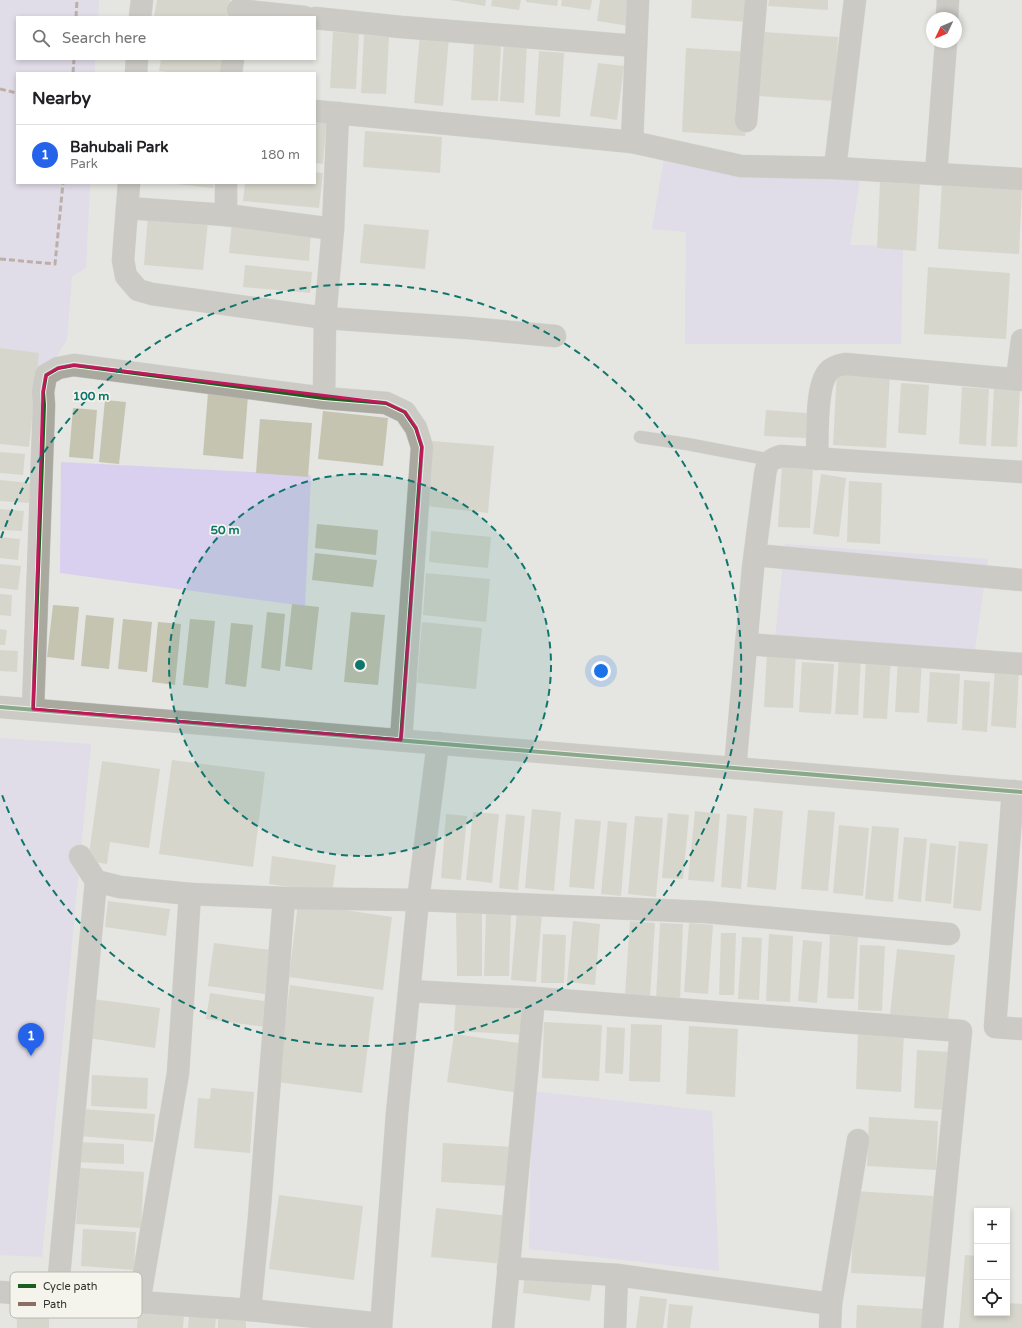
<!DOCTYPE html>
<meta charset="utf-8">
<style>
:root{--surface:#fff;--page:#f6f6f6;--text:#202124;--muted:#757577;--line:#e0e0e0;--accent:#2563eb}
body{margin:0;font-family:"Varela Round",sans-serif;background:var(--page);color:var(--text)}
.controls{position:absolute;right:12px;bottom:12px;display:grid;overflow:hidden;border-radius:0px;box-shadow:0 2px 6px #0003}
.controls button{width:36px;height:36px;display:grid;place-items:center;padding:0;border:0;border-bottom:1px solid var(--line);background:var(--surface);color:var(--text);font:20px sans-serif}
.compass{position:absolute;left:926px;top:12px;width:36px;height:36px;border-radius:50%;background:var(--surface);box-shadow:0 2px 6px #0003;rotate:226deg}
.you{position:absolute;left:601px;top:671px;width:14px;height:14px;margin:-10px;border:3px solid #fff;border-radius:50%;background:#1a73e8;box-shadow:0 0 0 6px #1a73e833}
.badge{display:grid;place-items:center;width:26px;height:26px;border-radius:50%;background:var(--accent);color:#fff;font-size:13px;font-weight:700}
.pin{position:absolute;translate:-50% -33px;filter:drop-shadow(0 1px 2px #0008)}
.pin::after{content:'';position:absolute;top:21px;width:14px;height:12px;background:inherit;clip-path:polygon(0 0,100% 0,50% 100%)}
.list{margin:0;padding:0;list-style:none}
h2{display:flex;justify-content:space-between;align-items:center;height:52px;margin:0;padding:0 16px;font-size:17px}
h2 small{font-size:13px;font-weight:400;color:var(--muted)}
.list li{display:grid;grid-template-columns:26px 1fr auto;gap:12px;align-items:center;box-sizing:border-box;height:60px;padding:0 16px;border-top:1px solid var(--line)}
.list b{display:block;font-size:15px;white-space:nowrap}
.list p{margin:0;font-size:13px;white-space:nowrap;color:var(--muted)}
.list em{font-size:13px;font-style:normal;color:var(--muted)}
.icon{flex:none;width:22px;height:22px;fill:none;stroke:currentColor;stroke-width:2;stroke-linecap:round;stroke-linejoin:round}
.map{position:relative;flex:none;width:1022px;height:1328px;overflow:hidden}
.search{position:absolute;background:var(--surface);box-shadow:0 2px 6px #0003;left:16px;top:16px;width:300px;height:44px;display:flex;align-items:center;gap:10px;box-sizing:border-box;padding:0 14px;border-radius:0px;color:var(--muted);font-size:15px}
.panel{position:absolute;background:var(--surface);box-shadow:0 2px 6px #0003;left:16px;top:72px;width:300px;height:112px;border-radius:0px}
.map>svg:first-child{display:block}
.green{fill:#d9d0f0}
.building{fill:#c5c4b1}
.lines{fill:none;stroke-linecap:round;stroke-linejoin:round}
.service-casing{stroke:#c0c0be;stroke-width:13}
.minor-casing{stroke:#c0c0be;stroke-width:23}
.tertiary-casing{stroke:#c0c0be;stroke-width:23}
.service{stroke:#aaa99f;stroke-width:12}
.minor{stroke:#aaa99f;stroke-width:22}
.tertiary{stroke:#aaa99f;stroke-width:22}
.quiet{stroke:#8d6e63;stroke-width:3;stroke-dasharray:6 3;stroke-linecap:butt}
.cycleway-casing{stroke:#f4f4ec;stroke-width:6}
.cycleway{stroke:#1b5e20;stroke-width:4}
.marked{fill:none;stroke:#c2185b;stroke-width:3;stroke-linejoin:round}
.ring{fill:none;stroke:#0f766e;stroke-width:2;stroke-dasharray:7 5}
.key{fill:#f4f4ec;stroke:#babab3;stroke-width:1}
.key-label{font-size:11px;fill:#32322f}
.centre{fill:#0f766e;stroke:#f4f4ec;stroke-width:2}
.ring-label{font-size:12px;text-anchor:middle;font-weight:bold;fill:#0f766e;stroke:#f4f4ec;stroke-width:3.5;stroke-linejoin:round;paint-order:stroke}
</style>
<div class="map">
<svg width="1022" height="1328" viewBox="0 0 1022 1328">
<rect width="100%" height="100%" fill="#e5e5e1"/>
<g class="green">
<path d="M0,0H99L98,17H17V59H95V73H17V183H90L86,268L72,276L67,339L46,375L0,354Z"/>
<path d="M665,152L862,166L850,245L903,246L901,344H685L686,232L652,229Z"/>
<path d="M61,462L311,475L305,606L60,573Z"/>
<path d="M785,544L988,559L975,649L775,639Z"/>
<path d="M0,738L91,744L42,1257L0,1255Z"/>
<path d="M532,1091L712,1111L719,1271L529,1249Z"/>
</g>
<g class="building">
<path d="M157,0H230L227,17H154Z"/>
<path d="M450,0H486L485,6Z"/>
<path d="M492,0H521L519,10L491,6Z"/>
<path d="M526,0H558L557,6L526,2Z"/>
<path d="M562,0H592L590,10L561,6Z"/>
<path d="M600,0H632L629,26L597,21Z"/>
<path d="M692,0H750L749,22L691,18Z"/>
<path d="M769,0H828V10L768,6Z"/>
<path d="M333,32L359,33L356,89L330,88Z"/>
<path d="M763,32L838,37L834,101L759,96Z"/>
<path d="M420,34L449,37L443,106L414,103Z"/>
<path d="M364,35L389,37L386,94L361,93Z"/>
<path d="M504,42L527,43L524,103L500,101Z"/>
<path d="M474,43L501,45L498,101L471,100Z"/>
<path d="M686,48L749,52L745,136L682,132Z"/>
<path d="M539,51L564,53L560,117L535,115Z"/>
<path d="M161,59H213L222,60L220,73H175L159,71Z"/>
<path d="M598,63L624,66L617,120L590,116Z"/>
<path d="M315,118L327,119L323,164L315,163Z"/>
<path d="M365,131L442,137L440,173L363,167Z"/>
<path d="M315,172L323,173L319,208L243,201L245,183H315Z"/>
<path d="M880,182L920,184L916,251L877,248Z"/>
<path d="M175,183H214L213,188L175,184Z"/>
<path d="M942,183L1022,187L1019,254L938,249Z"/>
<path d="M148,216L208,222L203,270L144,265Z"/>
<path d="M232,223L311,231L309,261L229,253Z"/>
<path d="M364,224L429,230L425,269L360,263Z"/>
<path d="M245,265L312,272L310,293L243,287Z"/>
<path d="M928,267L1010,273L1006,339L924,334Z"/>
<path d="M0,348L39,353L29,447L0,444Z"/>
<path d="M837,370L890,373L886,448L833,445Z"/>
<path d="M901,383L929,385L926,435L898,433Z"/>
<path d="M962,387L989,389L986,446L959,444Z"/>
<path d="M994,388L1020,390L1017,447L991,446Z"/>
<path d="M208,393L248,396L243,459L203,455Z"/>
<path d="M105,400L126,402L119,464L99,462Z"/>
<path d="M73,408L97,410L93,459L69,457Z"/>
<path d="M766,410L807,413L806,438L764,436Z"/>
<path d="M323,411L388,418L383,466L318,459Z"/>
<path d="M260,419L312,423L308,477L256,473Z"/>
<path d="M432,441L494,446L488,513L426,506Z"/>
<path d="M0,452L25,454L23,475L0,473Z"/>
<path d="M782,466L813,468L810,528L778,527Z"/>
<path d="M821,474L846,478L839,537L813,534Z"/>
<path d="M0,480L31,483L30,503L0,501Z"/>
<path d="M849,481L882,483L880,544L847,542Z"/>
<path d="M0,509L24,511L22,531L0,530Z"/>
<path d="M317,524L378,530L376,555L315,548Z"/>
<path d="M431,531L491,537L488,568L429,562Z"/>
<path d="M0,537L20,539L18,560L0,558Z"/>
<path d="M315,553L377,560L373,587L312,580Z"/>
<path d="M0,564L21,566L18,590L0,588Z"/>
<path d="M426,573L490,579L486,622L423,615Z"/>
<path d="M0,594L12,595L11,616L0,615Z"/>
<path d="M292,604L319,607L312,670L285,666Z"/>
<path d="M53,605L79,607L74,660L47,657Z"/>
<path d="M267,612L285,614L280,671L261,668Z"/>
<path d="M351,612L385,615L378,685L344,682Z"/>
<path d="M86,615L114,618L109,669L81,666Z"/>
<path d="M123,619L152,622L147,672L118,669Z"/>
<path d="M190,619L215,621L208,688L183,685Z"/>
<path d="M158,622L181,624L175,685L152,682Z"/>
<path d="M422,622L482,628L476,689L417,683Z"/>
<path d="M231,623L253,625L246,687L225,684Z"/>
<path d="M0,629L7,630L5,645H0Z"/>
<path d="M0,650L18,651L17,672L0,671Z"/>
<path d="M767,652L796,653L793,708L764,707Z"/>
<path d="M839,656L861,658L858,715L835,714Z"/>
<path d="M866,656L891,657L887,719L863,718Z"/>
<path d="M898,657L922,659L919,713L895,712Z"/>
<path d="M802,662L834,664L831,714L799,712Z"/>
<path d="M995,668L1019,669L1016,728L991,726Z"/>
<path d="M930,672L960,674L957,724L927,722Z"/>
<path d="M964,680L990,682L987,732L962,730Z"/>
<path d="M172,760L265,772L253,867L159,854Z"/>
<path d="M102,761L160,769L149,848L110,842L107,864L88,861Z"/>
<path d="M754,808L783,811L776,890L747,887Z"/>
<path d="M532,809L561,812L554,891L525,888Z"/>
<path d="M808,810L835,812L828,891L801,889Z"/>
<path d="M695,811L720,814L714,882L688,880Z"/>
<path d="M473,812L499,814L492,883L466,880Z"/>
<path d="M668,813L689,815L683,879L662,878Z"/>
<path d="M446,814L467,816L461,880L441,878Z"/>
<path d="M506,814L525,816L518,890L499,888Z"/>
<path d="M727,814L747,816L741,889L721,887Z"/>
<path d="M635,816L663,818L656,897L628,894Z"/>
<path d="M575,819L601,821L594,889L569,887Z"/>
<path d="M608,821L627,823L621,896L601,894Z"/>
<path d="M839,825L869,828L863,896L833,893Z"/>
<path d="M872,826L899,828L893,902L865,899Z"/>
<path d="M904,837L927,839L921,902L898,899Z"/>
<path d="M959,841L988,844L981,911L953,908Z"/>
<path d="M930,843L956,846L951,904L925,901Z"/>
<path d="M272,856L336,865L332,893L269,884Z"/>
<path d="M108,901L170,909L166,936L105,927Z"/>
<path d="M298,903L392,917L383,990L289,977Z"/>
<path d="M456,911H482V976H457Z"/>
<path d="M517,911L542,914L536,982L511,980Z"/>
<path d="M486,913L511,914L509,976H484Z"/>
<path d="M573,921L600,924L595,985L567,982Z"/>
<path d="M630,921L655,923L650,997L625,995Z"/>
<path d="M660,923L683,924L680,1001L656,1000Z"/>
<path d="M689,923L713,925L708,994L684,992Z"/>
<path d="M721,933H736L734,995H719Z"/>
<path d="M543,934L566,935L564,983H541Z"/>
<path d="M769,934L793,936L790,1002L766,1001Z"/>
<path d="M830,935L858,937L854,999L827,998Z"/>
<path d="M742,937L762,938L759,1000L738,999Z"/>
<path d="M803,940L822,942L817,1003L798,1001Z"/>
<path d="M214,943L271,950L265,994L208,986Z"/>
<path d="M860,945L885,946L882,1011L858,1010Z"/>
<path d="M897,949L955,955L948,1021L890,1015Z"/>
<path d="M290,985L374,997L362,1093L277,1082Z"/>
<path d="M210,993L270,1002L266,1027L206,1019Z"/>
<path d="M456,998L528,1002L526,1035L454,1031Z"/>
<path d="M93,999L160,1008L155,1048L88,1038Z"/>
<path d="M544,1022L602,1025L599,1081L542,1078Z"/>
<path d="M631,1024L662,1025L660,1082L629,1081Z"/>
<path d="M689,1026L738,1029L735,1097L686,1094Z"/>
<path d="M607,1027L625,1028L623,1074L605,1073Z"/>
<path d="M858,1032L904,1034L901,1092L856,1089Z"/>
<path d="M454,1034L526,1044L519,1093L447,1082Z"/>
<path d="M917,1050L950,1052L947,1110L914,1108Z"/>
<path d="M92,1075L148,1078L147,1109L91,1106Z"/>
<path d="M211,1088L254,1092L250,1153L194,1148L198,1098L210,1099Z"/>
<path d="M81,1109L155,1114L153,1142L79,1136Z"/>
<path d="M869,1117L938,1121L936,1170L867,1166Z"/>
<path d="M77,1142L124,1144V1164L76,1162Z"/>
<path d="M443,1143L513,1147L511,1186L441,1182Z"/>
<path d="M80,1168L144,1172L141,1228L76,1224Z"/>
<path d="M855,1191L933,1196L929,1277L851,1273Z"/>
<path d="M279,1195L363,1206L354,1280L269,1269Z"/>
<path d="M436,1208L509,1216L504,1264L431,1257Z"/>
<path d="M83,1229L136,1232L134,1270L81,1266Z"/>
<path d="M965,1255L977,1256V1313H1007V1303L1022,1304V1328H959Z"/>
<path d="M525,1271L593,1279L590,1301L523,1293Z"/>
<path d="M640,1296L667,1299L663,1328H636Z"/>
<path d="M49,1301V1328H17L16,1302Z"/>
<path d="M669,1304L693,1306L690,1328H667Z"/>
<path d="M857,1305L926,1309L925,1328H856Z"/>
<path d="M138,1312L184,1315L183,1328H137Z"/>
<path d="M189,1316L216,1318L215,1328H188Z"/>
<path d="M218,1316L246,1318V1328H218Z"/>
</g>
<g class="lines">
<defs>
<path id="service" d="M640,437L687,444L771,460"/>
<g id="minor">
<path d="M855,0L835,168L1022,179"/>
<path d="M238,10L304,17"/>
<path d="M140,17L142,0"/>
<path d="M315,18L401,27L636,46"/>
<path d="M947,18L948,0"/>
<path d="M136,73L137,59"/>
<path d="M231,73L233,59"/>
<path d="M315,111L632,142L741,166L835,168"/>
<path d="M746,121L756,0"/>
<path d="M632,142L638,0"/>
<path d="M936,174L946,42"/>
<path d="M129,183L123,260L126,276L138,290L152,294L325,318L468,328L555,336"/>
<path d="M127,208L226,215L333,229"/>
<path d="M226,215V183"/>
<path d="M1017,379L1022,340"/>
<path d="M324,398L325,318L333,229L338,113"/>
<path d="M817,459C818,438 815,387 828,372C832,367 839,365 845,364L1022,380"/>
<path d="M755,555L1022,580"/>
<path d="M746,644L1022,664"/>
<path d="M33,709L44,405L43,392L46,375L58,368L74,365L324,398L386,403L405,412L416,428L422,447L401,740"/>
<path d="M735,768L753,568L765,475C767,462 769,460 781,456L1022,472"/>
<path d="M1013,791L995,1027L1022,1029"/>
<path d="M80,856L96,881L120,887L190,894L284,898L418,900L706,912L949,934"/>
<path d="M410,991L534,998L961,1031L932,1328"/>
<path d="M508,1268L617,1275L831,1304"/>
<path d="M0,1292L250,1310L381,1324"/>
<path d="M57,1297L96,881"/>
<path d="M139,1303L178,1073L190,894"/>
<path d="M250,1310L259,1218L284,898"/>
<path d="M381,1328L397,1114L418,900L438,743"/>
<path d="M503,1328L534,998"/>
<path d="M615,1328L617,1275"/>
<path d="M830,1328L831,1304L858,1140"/>
</g>
<path id="tertiary" d="M0,707L1022,792"/>
</defs>
<use href="#service" class="service-casing"/>
<use href="#minor" class="minor-casing"/>
<use href="#tertiary" class="tertiary-casing"/>
<use href="#service" class="service"/>
<use href="#minor" class="minor"/>
<use href="#tertiary" class="tertiary"/>
<g class="quiet">
<path d="M76,17L77,0"/>
<path d="M73,73L74,59"/>
<path d="M0,89L17,93"/>
<path d="M0,259L55,264L63,183"/>
</g>
<defs>
<g id="cycleway">
<path d="M0,707L1022,792"/>
<path d="M33,709L44,405L43,392L46,375L58,368L74,365L324,398L386,403L405,412L416,428L422,447L401,740"/>
</g>
</defs>
<use href="#cycleway" class="cycleway-casing"/>
<use href="#cycleway" class="cycleway"/>
</g>
<path d="M0 0H1022V1328H0ZM74,365L386,403L405,412L416,428L422,447L401,740L33,709L43,392L46,375L58,368Z" fill="#e5e5e1" fill-opacity=".55" fill-rule="evenodd"/>
<path class="marked" d="M74,365L386,403L405,412L416,428L422,447L401,740L33,709L43,392L46,375L58,368Z"/>
<circle cx="360" cy="665" r="191" fill="#0f766e" fill-opacity=".12"/>
<g class="ring">
<circle cx="360" cy="665" r="191"/>
<path d="M1 538A381 381 0 1 1 1 792"/>
</g>
<rect x="10" y="1272" width="132" height="46" rx="6" class="key"/>
<rect x="18" y="1284" width="18" height="4" fill="#1b5e20"/>
<rect x="18" y="1302" width="18" height="4" fill="#8d6e63"/>
<g class="key-label">
<text x="43" y="1290">Cycle path</text>
<text x="43" y="1308">Path</text>
</g>
<circle cx="360" cy="665" r="6" class="centre"/>
<g class="ring-label">
<text x="91" y="400">100 m</text>
<text x="225" y="534">50 m</text>
</g>
</svg>
<div class="controls">
<button>+</button>
<button>−</button>
<button><svg class="icon" aria-label="locate" viewBox="0 0 24 24"><circle cx="12" cy="12" r="6"/><path d="M12 2v4M12 18v4M2 12h4M18 12h4"/></svg></button>
</div>
<svg class="compass" viewBox="-18 -18 36 36"><path d="M0-13l5 13h-10z" fill="#e53935"/><path d="M0 13l5-13h-10z" fill="#757577"/></svg>
<div class="you"></div>
<div class="pin badge" style="left:31px;top:1056px">1</div>
<div class="search"><svg class="icon" aria-label="search" viewBox="0 0 24 24"><circle cx="10" cy="10" r="6"/><path d="M15 15l6 6"/></svg>Search here</div>
<section class="panel">
<h2>Nearby<small></small></h2>
<ul class="list">
<li><span class="badge">1</span><div><b>Bahubali Park</b><p>Park</p></div><em>180 m</em></li>
</ul>
</section>
</div>
